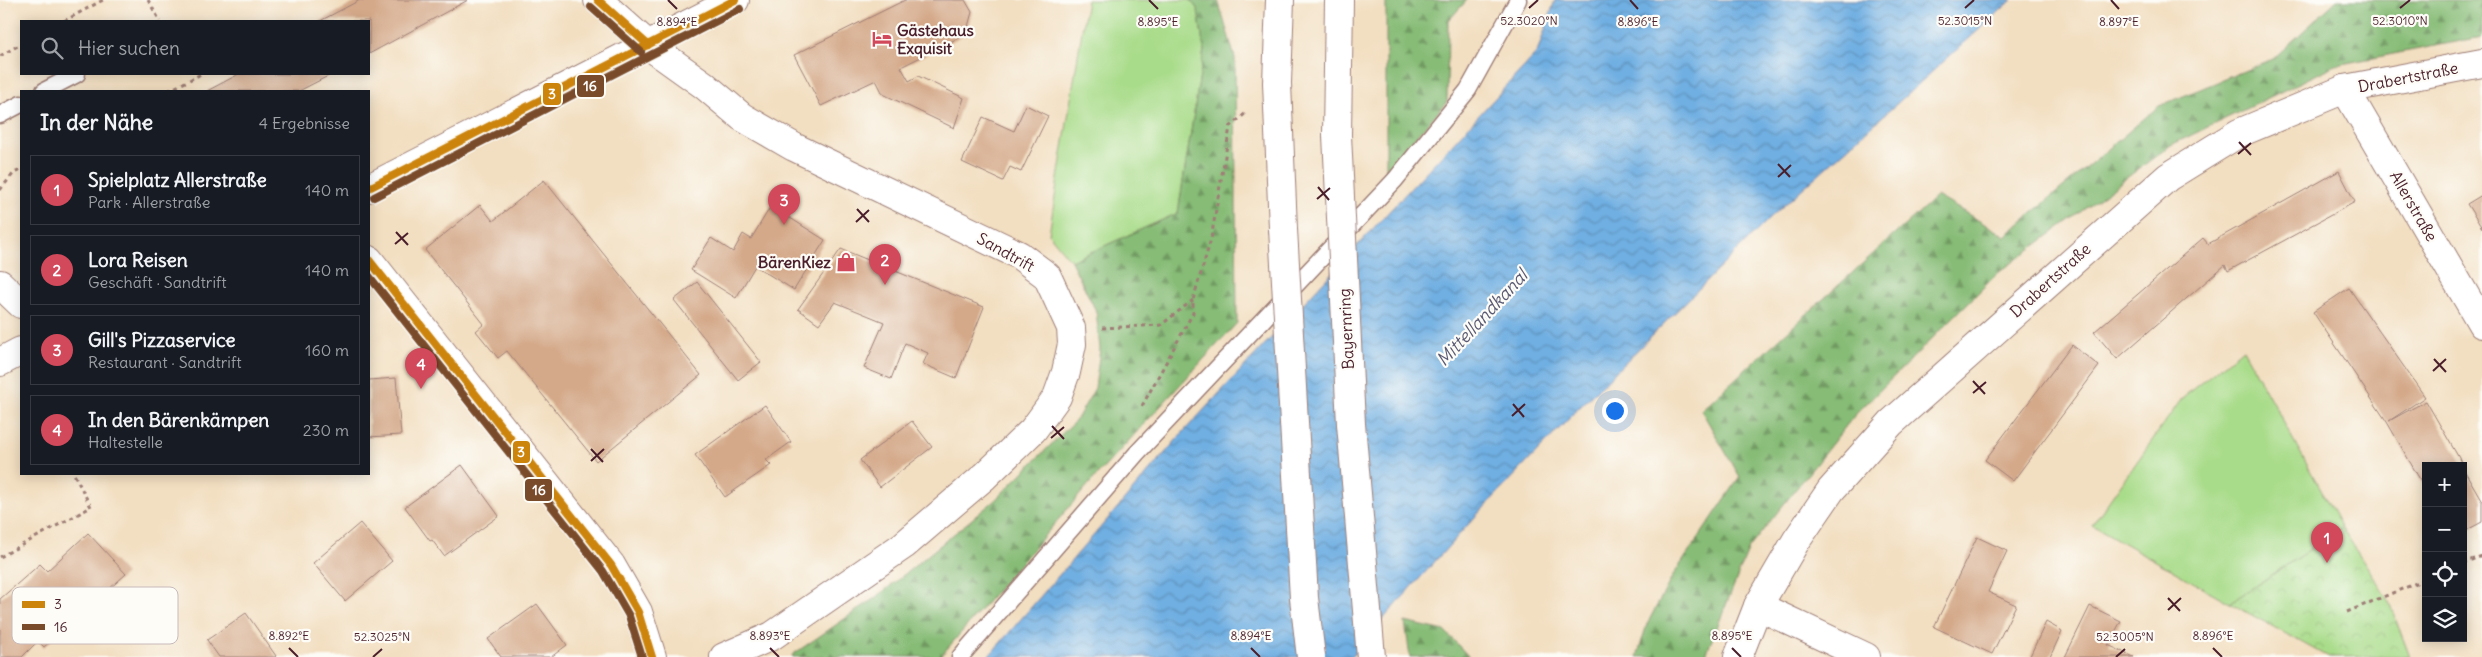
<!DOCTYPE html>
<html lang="de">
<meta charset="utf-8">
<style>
:root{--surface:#171b24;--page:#20242c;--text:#f1f3f6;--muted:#9ea1a6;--line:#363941;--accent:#d1495b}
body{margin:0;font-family:Delius,sans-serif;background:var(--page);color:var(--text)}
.controls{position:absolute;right:15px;bottom:15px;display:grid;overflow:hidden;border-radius:0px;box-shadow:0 2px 12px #0003}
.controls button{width:45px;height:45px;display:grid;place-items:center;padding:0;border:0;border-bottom:1px solid var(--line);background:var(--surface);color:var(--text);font:25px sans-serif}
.you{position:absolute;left:1614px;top:410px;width:18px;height:18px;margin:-12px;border:4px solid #fff;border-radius:50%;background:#1a73e8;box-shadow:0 0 0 8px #1a73e833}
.badge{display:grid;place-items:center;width:32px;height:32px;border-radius:50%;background:var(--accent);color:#fff;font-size:16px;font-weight:700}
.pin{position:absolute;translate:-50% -41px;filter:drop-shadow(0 1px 2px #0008)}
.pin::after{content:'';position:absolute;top:26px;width:18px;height:15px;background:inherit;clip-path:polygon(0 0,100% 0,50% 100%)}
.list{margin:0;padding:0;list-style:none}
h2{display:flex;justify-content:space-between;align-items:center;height:65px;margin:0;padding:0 20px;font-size:21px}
h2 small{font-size:16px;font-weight:400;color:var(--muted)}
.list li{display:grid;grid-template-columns:32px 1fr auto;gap:15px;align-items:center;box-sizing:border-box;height:70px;margin:0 10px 10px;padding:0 10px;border:1px solid var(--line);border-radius:0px}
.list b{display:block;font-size:19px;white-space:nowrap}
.list p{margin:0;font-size:16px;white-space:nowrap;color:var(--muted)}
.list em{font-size:16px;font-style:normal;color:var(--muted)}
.icon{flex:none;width:28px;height:28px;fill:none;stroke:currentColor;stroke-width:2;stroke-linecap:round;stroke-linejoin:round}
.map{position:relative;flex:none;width:2482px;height:657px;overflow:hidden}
.search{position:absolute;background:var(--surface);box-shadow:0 2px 12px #0003;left:20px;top:20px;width:350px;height:55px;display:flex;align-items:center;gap:12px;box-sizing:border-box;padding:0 18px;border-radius:0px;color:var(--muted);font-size:19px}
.panel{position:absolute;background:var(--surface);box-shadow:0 2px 12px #0003;left:20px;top:90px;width:350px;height:385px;border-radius:0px}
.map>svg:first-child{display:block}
.grass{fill:#a9dc8a;stroke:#7a7e5a}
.forest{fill:url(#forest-firs);stroke:#686e50}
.park{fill:url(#park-crowns);stroke:#7a7e5a}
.water{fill:url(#water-waves);stroke:#5c6786}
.building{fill:#d4a989}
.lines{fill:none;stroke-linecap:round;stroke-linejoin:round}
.service-casing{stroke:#9e7e76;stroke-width:19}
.minor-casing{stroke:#9e7e76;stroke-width:30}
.tertiary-casing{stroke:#9e7e76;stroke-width:30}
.path{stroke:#9e7e76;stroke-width:3;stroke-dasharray:4 4;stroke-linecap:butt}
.service{stroke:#fff;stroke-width:16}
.minor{stroke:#fff;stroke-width:28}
.tertiary{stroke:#fff;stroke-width:28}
.tertiary-bridge-casing{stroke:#9e7e76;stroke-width:30;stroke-linecap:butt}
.tertiary-bridge{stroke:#fff;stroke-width:28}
.bus-1-casing{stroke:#fdfcf7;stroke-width:11}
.bus-2-casing{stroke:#fdfcf7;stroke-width:11}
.bus-1{stroke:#cc840b;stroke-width:8}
.bus-2{stroke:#7a4b2a;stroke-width:8}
.ticks{fill:none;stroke:#4a1f2b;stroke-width:2}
.labels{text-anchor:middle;stroke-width:4.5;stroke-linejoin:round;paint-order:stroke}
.poi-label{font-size:16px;font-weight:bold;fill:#4a1f2b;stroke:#fdfcf7;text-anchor:start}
.street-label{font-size:16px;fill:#4a1f2b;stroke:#fdfcf7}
.water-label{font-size:18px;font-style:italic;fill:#595974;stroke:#fdfcf7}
.key{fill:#fdfcf7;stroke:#c7baba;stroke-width:1}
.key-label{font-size:14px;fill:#4a1f2b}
.ticks-label{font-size:12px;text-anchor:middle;fill:#4a1f2b;stroke:#fdfcf7;stroke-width:4.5;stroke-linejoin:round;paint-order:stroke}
.line-badge{stroke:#fdfcf7;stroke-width:2}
.badge-label{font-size:14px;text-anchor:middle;font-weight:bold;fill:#fff}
</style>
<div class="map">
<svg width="2482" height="657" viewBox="0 0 2482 657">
<defs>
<pattern id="forest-firs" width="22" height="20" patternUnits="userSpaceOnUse" patternTransform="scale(1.25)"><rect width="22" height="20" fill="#86bc76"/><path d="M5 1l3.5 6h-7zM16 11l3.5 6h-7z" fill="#709861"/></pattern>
<pattern id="park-crowns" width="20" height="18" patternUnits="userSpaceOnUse" patternTransform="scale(1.25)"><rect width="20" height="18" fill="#a9dc8a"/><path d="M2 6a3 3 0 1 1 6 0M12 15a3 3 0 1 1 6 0" fill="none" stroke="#93bc77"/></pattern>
<pattern id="water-waves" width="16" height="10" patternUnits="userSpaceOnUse" patternTransform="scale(1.25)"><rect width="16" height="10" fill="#6fafe2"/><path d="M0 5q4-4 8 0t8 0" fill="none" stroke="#5d8eb7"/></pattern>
</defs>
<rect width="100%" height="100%" fill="#fdfcf7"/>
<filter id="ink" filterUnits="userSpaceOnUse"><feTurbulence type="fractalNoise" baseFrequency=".02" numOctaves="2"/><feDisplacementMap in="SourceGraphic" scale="10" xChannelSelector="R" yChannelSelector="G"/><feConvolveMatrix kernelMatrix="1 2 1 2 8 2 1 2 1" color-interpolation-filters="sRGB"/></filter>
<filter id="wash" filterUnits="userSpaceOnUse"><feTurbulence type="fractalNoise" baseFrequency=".0096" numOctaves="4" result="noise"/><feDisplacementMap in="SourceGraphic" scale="20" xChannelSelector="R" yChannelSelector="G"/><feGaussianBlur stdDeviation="1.12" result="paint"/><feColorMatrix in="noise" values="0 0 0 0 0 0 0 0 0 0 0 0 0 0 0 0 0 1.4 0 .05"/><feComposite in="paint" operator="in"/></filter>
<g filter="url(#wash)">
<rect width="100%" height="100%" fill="#f2dec0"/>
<g class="grass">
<path d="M1087,0H1191L1198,10L1204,50L1178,213L1071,261L1049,234Z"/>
<path d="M2243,349L2342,528L2230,603L2092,525L2183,397Z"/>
</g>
<g class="forest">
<path d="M1191,0H1218L1235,58L1237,323L1089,484L940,657H793L792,655L878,596L994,501L1077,419L1095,388L1100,349L1096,311L1071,261L1178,213L1204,50L1198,10Z"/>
<path d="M1386,0H1467L1448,21L1447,102L1386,170Z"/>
<path d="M2337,0H2482V37L2336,65L2171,145L1998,273L1854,416L1749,548L1705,657H1637L1647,624L1674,574L1740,477L1701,410L1937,196L2005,236L2159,106L2273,59Z"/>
<path d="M1405,622L1445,631L1469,657H1410Z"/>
</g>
<path class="park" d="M2342,528L2387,597L2410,657H2328L2230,603Z"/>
<path class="water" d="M1555,0H2012L1772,216L1581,406L1475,517L1385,617L1352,657H988L1185,430L1537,53Z"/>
<g id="blocks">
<g class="building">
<path d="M360,0H468L369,54V21H320Z"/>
<path d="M905,0H965L972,12L966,34L901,67L909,81L918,76L964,98L954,128L883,94L876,80L821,106L794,55Z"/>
<path d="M239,74H332L299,91H207Z"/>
<path d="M1026,105L1048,116L1021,172L1010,167L1003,181L962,162L983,117L1014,131Z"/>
<path d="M2339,171L2355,202L2228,271L2225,265L2117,359L2094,332L2203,238L2208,244Z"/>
<path d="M544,180L701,375L596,461L507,351L498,358L476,331L484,324L425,250L480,205L493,221Z"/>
<path d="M2482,195V228L2467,204Z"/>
<path d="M771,206L825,240L794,290L755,266L736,298L691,270L711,238L733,252L743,234L751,239Z"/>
<path d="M841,249L984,307L956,378L923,364L928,353L905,343L891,379L864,368L884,322L835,302L819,324L798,309Z"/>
<path d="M697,282L761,362L738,380L674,300Z"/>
<path d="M2349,288L2425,397L2389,421L2426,401L2459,458L2462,466H2426V490L2387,422L2313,312Z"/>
<path d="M2072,345L2099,366L2013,481L1985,460Z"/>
<path d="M396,378L401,435L369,437V380Z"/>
<path d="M765,405L791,442L766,460L771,465L725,497L695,455Z"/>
<path d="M912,421L932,447L880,487L860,460Z"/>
<path d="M462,465L499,516L444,556L432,540L430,541L405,507Z"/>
<path d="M2463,468L2482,501V522L2463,532Z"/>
<path d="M360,523L392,561L345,601L313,563Z"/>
<path d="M88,533L126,574L44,647L38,641L22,657H0V599L40,564L47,571Z"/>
<path d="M1977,537L2007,551L1988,592L2016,605L1992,654L1934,627Z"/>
<path d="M537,604L567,645L551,657H501L488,639Z"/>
<path d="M2090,606L2121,621L2108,645L2134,657H2065Z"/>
<path d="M246,613L276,656L275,657H219L207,640Z"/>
<path d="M2046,622L2062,631L2050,657H2033L2030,656Z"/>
</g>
</g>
</g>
<g filter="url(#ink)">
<use href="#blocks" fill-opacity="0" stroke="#9e7e76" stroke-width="1"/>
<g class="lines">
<defs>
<g id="service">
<path d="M44,91L77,74"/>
<path d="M0,115L21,104"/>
<path d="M960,657L1137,453L1395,180L1468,90L1518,0"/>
</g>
<g id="minor">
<path d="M598,0L648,45L704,85L742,117L794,147L1019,255L1047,276L1071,328L1072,344L1066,372L1057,397L1033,430L985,476L904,545L772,636L724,657"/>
<path d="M2345,89L2482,324"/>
<path d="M369,188L735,0"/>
<path d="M369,260L611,565L638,612L652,657"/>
<path d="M0,284L21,304"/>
<path d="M0,362L21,351"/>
<path d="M1758,606L1866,657"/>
<path d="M1738,657L1758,606L1796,541L1831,490L1891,423L2168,177L2239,133L2345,89L2482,63"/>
</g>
<g id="tertiary">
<path d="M1280,0L1277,83L1283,229"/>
<path d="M1337,135L1339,0"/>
</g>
</defs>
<use href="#service" class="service-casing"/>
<use href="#minor" class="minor-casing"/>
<use href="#tertiary" class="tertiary-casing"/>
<g class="path">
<path d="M148,0L160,21"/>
<path d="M64,21L103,0"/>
<path d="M0,56L21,44"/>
<path d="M168,91L201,74"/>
<path d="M0,190L14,173L21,170"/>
<path d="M1102,328L1161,325L1193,300"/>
<path d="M1142,406L1193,313V300L1211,239L1230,127L1247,112"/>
<path d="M0,557L91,507L74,474"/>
<path d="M2463,563L2482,556"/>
<path d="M2347,612L2426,579"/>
</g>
<use href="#service" class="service"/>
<use href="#minor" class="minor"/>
<use href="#tertiary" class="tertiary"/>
<defs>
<g id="tertiary-bridge">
<path d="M1337,135L1351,424L1371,657"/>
<path d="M1283,229L1304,598L1311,657"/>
</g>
</defs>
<use href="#tertiary-bridge" class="tertiary-bridge-casing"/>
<use href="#tertiary-bridge" class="tertiary-bridge"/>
<defs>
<g id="bus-1">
<path d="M598,0L648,45"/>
<path d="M369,188L735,0"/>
<path d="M369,260L611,565L638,612L652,657"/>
</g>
<g id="bus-2">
<path d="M591,7L641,52"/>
<path d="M374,197L740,9"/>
<path d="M369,276L603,571L629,616L642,657"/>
</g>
</defs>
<use href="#bus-1" class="bus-1-casing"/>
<use href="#bus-2" class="bus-2-casing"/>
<use href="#bus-1" class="bus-1"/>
<use href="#bus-2" class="bus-2"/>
</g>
</g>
<path class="ticks" d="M668,0L677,9M1149,0L1158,9M1630,0L1638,9M2111,0L2119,9M1529,8L1538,0M1965,8L1974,0M2400,8L2410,0M2239,142L2251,155M2238,154L2251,143M1778,164L1790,177M1778,177L1791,165M1318,187L1329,200M1317,199L1330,188M857,209L869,222M856,222L869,210M396,232L408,245M395,244L408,233M2434,359L2446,372M2433,371L2446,359M1973,381L1985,394M1973,393L1986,382M1513,404L1524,417M1512,416L1525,404M1052,426L1064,439M1051,438L1064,427M591,449L603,462M591,461L604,449M2168,598L2180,611M2168,610L2181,598M289,648L298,657M770,648L779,657M1251,648L1260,657M1732,648L1741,657M2213,648L2222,657M373,657L382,649M2116,657L2125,649"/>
<defs>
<symbol id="hotel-bare" viewBox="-9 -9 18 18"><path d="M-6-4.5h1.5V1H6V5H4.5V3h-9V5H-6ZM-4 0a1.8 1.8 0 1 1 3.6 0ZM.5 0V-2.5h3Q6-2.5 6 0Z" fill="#d1495b" stroke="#fdfcf7" stroke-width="2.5" paint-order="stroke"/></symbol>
<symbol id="shop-bare" viewBox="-9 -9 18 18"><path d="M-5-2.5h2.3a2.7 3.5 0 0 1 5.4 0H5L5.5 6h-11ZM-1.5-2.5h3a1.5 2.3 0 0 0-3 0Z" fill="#d1495b" stroke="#fdfcf7" stroke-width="2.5" paint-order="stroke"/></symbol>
</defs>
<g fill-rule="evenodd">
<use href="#hotel-bare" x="868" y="25" width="28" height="28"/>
<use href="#shop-bare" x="832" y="248" width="28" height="28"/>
</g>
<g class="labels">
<g class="poi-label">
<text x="897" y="36">Gästehaus<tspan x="897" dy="18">Exquisit</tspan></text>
<text x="831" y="268" text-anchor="end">BärenKiez</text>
</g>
<g class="street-label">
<text transform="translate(2408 77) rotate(-11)" y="6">Drabertstraße</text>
<text transform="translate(2414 206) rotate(60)" y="6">Allerstraße</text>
<text transform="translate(1006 252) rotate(29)" y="6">Sandtrift</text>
<text transform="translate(2050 280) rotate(-42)" y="6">Drabertstraße</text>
<text transform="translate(1346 329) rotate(-93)" y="6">Bayernring</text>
</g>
<g class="water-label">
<text transform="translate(1482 318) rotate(-47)" y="6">Mittellandkanal</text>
</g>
</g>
<rect x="12" y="587" width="166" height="57" rx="8" class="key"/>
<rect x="22" y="601" width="23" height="7" fill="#cc840b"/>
<rect x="22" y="624" width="23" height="6" fill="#7a4b2a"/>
<g class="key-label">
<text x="54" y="609">3</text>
<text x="54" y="632">16</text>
</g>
<g class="ticks-label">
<text x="1529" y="25">52.3020°N</text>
<text x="2400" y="25">52.3010°N</text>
<text x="1965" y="25">52.3015°N</text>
<text x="2119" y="26">8.897°E</text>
<text x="677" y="26">8.894°E</text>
<text x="1158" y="26">8.895°E</text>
<text x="1638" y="26">8.896°E</text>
<text x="289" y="640">8.892°E</text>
<text x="770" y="640">8.893°E</text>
<text x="1251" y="640">8.894°E</text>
<text x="1732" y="640">8.895°E</text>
<text x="2213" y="640">8.896°E</text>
<text x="382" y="641">52.3025°N</text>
<text x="2125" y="641">52.3005°N</text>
</g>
<g class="line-badge">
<rect x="576" y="74" width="29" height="24" rx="5" fill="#7a4b2a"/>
<rect x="542" y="82" width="20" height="24" rx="5" fill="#cc840b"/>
<rect x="512" y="440" width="19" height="24" rx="5" fill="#cc840b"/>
<rect x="524" y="478" width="29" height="24" rx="5" fill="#7a4b2a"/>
</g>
<g class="badge-label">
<text x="590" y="91">16</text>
<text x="552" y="99">3</text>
<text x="521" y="457">3</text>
<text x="539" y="495">16</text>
</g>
</svg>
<div class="controls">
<button>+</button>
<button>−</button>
<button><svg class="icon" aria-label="locate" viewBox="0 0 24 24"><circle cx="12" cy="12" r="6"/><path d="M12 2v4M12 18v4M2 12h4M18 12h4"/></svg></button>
<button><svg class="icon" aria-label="layers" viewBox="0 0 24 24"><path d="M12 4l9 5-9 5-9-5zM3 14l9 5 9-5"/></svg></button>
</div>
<div class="you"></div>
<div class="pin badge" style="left:2327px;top:563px">1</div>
<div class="pin badge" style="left:885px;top:285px">2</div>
<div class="pin badge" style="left:784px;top:225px">3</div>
<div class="pin badge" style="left:421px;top:389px">4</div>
<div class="search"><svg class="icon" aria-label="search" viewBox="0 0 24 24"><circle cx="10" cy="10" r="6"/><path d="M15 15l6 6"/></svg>Hier suchen</div>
<section class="panel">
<h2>In der Nähe<small>4 Ergebnisse</small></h2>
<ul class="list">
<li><span class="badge">1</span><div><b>Spielplatz Allerstraße</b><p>Park · Allerstraße</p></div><em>140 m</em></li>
<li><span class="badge">2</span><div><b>Lora Reisen</b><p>Geschäft · Sandtrift</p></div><em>140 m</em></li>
<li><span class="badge">3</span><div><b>Gill's Pizzaservice</b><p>Restaurant · Sandtrift</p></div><em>160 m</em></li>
<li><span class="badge">4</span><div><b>In den Bärenkämpen</b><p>Haltestelle</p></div><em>230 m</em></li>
</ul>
</section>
</div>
